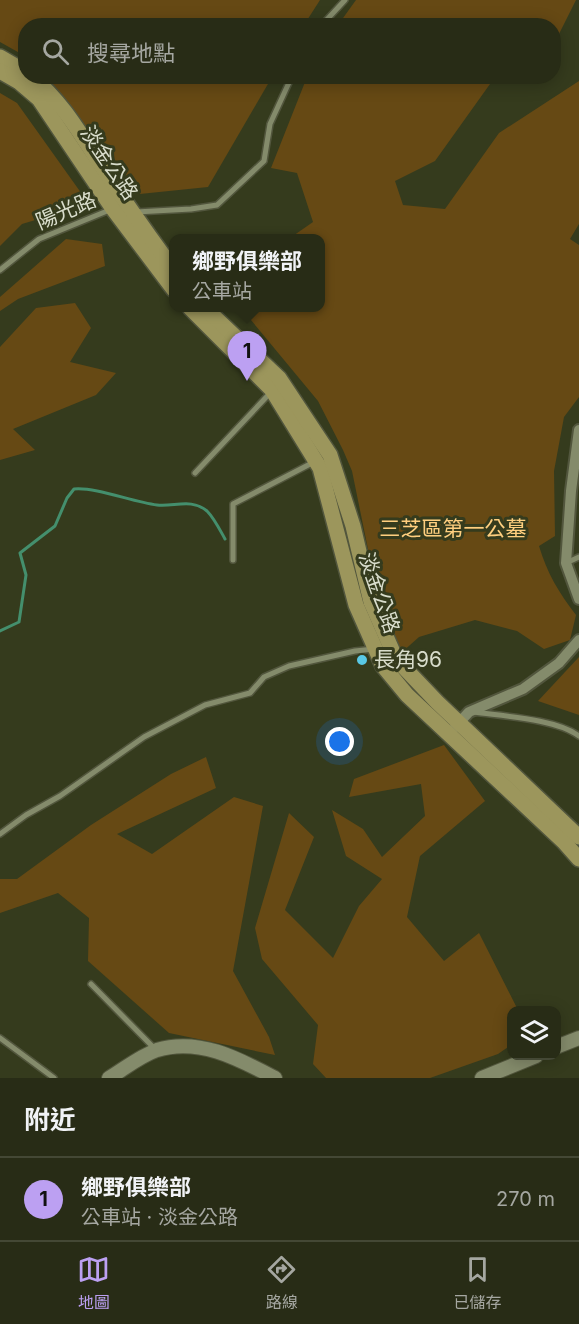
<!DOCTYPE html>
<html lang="zh-TW">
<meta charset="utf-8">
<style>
:root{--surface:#282c16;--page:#343823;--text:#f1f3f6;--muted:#a5a7a1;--line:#444835;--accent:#bca0f2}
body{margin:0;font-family:Inter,"Noto Sans TC",sans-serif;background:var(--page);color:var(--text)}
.controls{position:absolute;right:18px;bottom:18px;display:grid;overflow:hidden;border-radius:12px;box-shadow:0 3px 15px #0003}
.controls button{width:54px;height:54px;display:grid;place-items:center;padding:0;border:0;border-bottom:2px solid var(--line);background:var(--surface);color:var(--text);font:30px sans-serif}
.you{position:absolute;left:340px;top:742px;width:21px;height:21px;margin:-15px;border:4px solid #fff;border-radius:50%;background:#1a73e8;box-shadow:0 0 0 9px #1a73e833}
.badge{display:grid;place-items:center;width:39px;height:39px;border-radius:50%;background:var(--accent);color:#111;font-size:20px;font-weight:700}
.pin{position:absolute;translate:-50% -50px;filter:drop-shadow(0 2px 3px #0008)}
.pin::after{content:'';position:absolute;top:32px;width:21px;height:18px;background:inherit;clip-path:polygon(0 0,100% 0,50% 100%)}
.popup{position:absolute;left:169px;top:234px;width:156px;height:78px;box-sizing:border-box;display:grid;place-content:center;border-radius:12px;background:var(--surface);filter:drop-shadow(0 2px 4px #0005);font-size:20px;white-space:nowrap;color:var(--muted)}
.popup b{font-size:22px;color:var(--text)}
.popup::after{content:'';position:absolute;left:50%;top:100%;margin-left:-12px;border:12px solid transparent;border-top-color:var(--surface)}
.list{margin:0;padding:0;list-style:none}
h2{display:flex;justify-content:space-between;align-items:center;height:78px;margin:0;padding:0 24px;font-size:26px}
h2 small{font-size:20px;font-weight:400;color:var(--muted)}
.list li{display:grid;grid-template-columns:39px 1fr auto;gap:18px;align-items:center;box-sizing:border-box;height:84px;padding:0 24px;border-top:2px solid var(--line)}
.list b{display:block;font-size:22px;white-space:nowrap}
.list p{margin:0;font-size:20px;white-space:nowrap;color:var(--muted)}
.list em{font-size:20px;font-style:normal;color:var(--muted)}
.icon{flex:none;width:33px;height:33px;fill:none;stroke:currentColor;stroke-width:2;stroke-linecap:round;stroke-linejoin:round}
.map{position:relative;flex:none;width:579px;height:1078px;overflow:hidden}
.search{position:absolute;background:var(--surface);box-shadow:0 3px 15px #0003;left:18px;right:18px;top:18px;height:66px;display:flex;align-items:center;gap:15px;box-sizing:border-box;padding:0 21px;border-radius:24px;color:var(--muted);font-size:22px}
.sheet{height:162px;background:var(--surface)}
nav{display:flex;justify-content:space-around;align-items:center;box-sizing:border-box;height:84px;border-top:2px solid var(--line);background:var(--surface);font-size:16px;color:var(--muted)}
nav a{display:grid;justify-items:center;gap:3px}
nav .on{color:var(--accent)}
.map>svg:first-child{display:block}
.green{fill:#664914}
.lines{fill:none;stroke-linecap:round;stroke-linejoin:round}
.stream{stroke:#448f6d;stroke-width:3}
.service-casing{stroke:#52563d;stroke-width:8}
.minor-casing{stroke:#52563d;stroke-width:14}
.tertiary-casing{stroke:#52563d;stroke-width:16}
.primary-casing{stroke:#52563d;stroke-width:18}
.service{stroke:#848b6b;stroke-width:5}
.minor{stroke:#848b6b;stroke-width:10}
.tertiary{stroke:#848b6b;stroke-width:14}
.primary{stroke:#9c965c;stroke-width:15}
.poi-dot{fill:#59c8e5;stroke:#353b1d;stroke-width:2}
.labels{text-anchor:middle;stroke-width:6;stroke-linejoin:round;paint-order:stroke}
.street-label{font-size:21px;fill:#d9ddcc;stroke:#353b1d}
.park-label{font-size:21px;fill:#ffcf7f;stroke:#353b1d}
.poi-label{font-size:21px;fill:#d9ddcc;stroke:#353b1d;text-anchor:start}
</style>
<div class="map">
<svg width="579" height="1078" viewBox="0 0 579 1078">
<rect width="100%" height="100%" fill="#353b1d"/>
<g class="green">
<path d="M0,0H320L304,25L26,26L25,56L0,42Z"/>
<path d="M356,0H576L554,44V26L338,25Z"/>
<path d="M47,77H272L208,187L130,195Z"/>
<path d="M307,77H504L490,84L435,161L395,181L403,205L445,209L499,133L579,81V224L570,239L579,245V397L564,417L554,471L555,536L539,546C547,573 559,593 576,615L570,640L544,649L517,631L475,620L419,637L401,653L377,593L352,471L343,450L318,401L241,308H320V238H290L313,222L297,173L271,168Z"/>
<path d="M0,93L17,103L89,204L22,224L0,246Z"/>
<path d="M66,239L102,244L105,266L18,299L0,311V297Z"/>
<path d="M75,303L91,328L70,362L116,373L96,395L13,429L35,450L0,460V347L36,308Z"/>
<path d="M579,657V715L538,701Z"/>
<path d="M444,745L485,801L420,856L407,917L444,961L479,933L518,1010H512L511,1045L498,1054L430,1078H326L313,1064L318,1025L262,959L255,928L289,813L314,837L285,910L333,958L359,906L382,879L346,856L332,810L363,829L382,857L425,816L421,784L349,797L354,779Z"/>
<path d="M206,757L216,788L117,834L152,854L234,797L263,806L233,971L269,1037L275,1055L169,1033L88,961L89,918L58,893L0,913V879H17L91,825L171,774Z"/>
</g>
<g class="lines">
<path class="stream" d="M0,631L19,622L26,575L20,553L55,526L67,498L74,489C97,487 132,502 157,505C174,507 192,498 207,511C214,518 220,530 225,539"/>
<defs>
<g id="service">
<path d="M321,26L345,0"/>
<path d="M136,212L191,209L217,205L264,161L270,124L292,76"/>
<path d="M0,270L39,239L112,209"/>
<path d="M195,473L272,391"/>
<path d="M233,560V504L314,462"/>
<path d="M566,563L579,557"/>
<path d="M474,712C502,716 557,719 579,736"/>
<path d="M0,834L26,815L60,796L144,737L205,705L250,693L264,677L289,666L355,651L374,649"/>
<path d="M91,984L155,1049"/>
<path d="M0,1038L54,1078"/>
</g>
<g id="minor">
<path d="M579,430L571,491L566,563L579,599"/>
<path d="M455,727L469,712L523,689L559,663L579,640"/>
</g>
<g id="tertiary">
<path d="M556,1047L579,1038"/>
<path d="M109,1078C124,1069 140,1056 157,1050C199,1037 239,1059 275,1078"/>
<path d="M482,1078L536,1056"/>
</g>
<g id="primary">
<path d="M0,57L26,72"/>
<path d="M0,71L19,82L39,99L113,209L174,290"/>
<path d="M31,76C62,101 81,135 102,167C125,202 149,236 174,270"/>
<path d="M190,308L272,390L320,468L356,605L383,666L407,695L564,842L579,859"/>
<path d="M205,308L279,378L330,455L353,526L371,602L396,659L437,702L579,837"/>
</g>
</defs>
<use href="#service" class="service-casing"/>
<use href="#minor" class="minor-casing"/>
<use href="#tertiary" class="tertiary-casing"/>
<use href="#primary" class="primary-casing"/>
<use href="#service" class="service"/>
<use href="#minor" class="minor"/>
<use href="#tertiary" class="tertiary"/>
<use href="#primary" class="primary"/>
</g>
<circle class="poi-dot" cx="362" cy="660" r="6"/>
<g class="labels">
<g class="street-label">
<text transform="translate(109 163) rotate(56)" y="7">淡金公路</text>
<text transform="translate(66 211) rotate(-23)" y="7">陽光路</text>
<text transform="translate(379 593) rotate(71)" y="7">淡金公路</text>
</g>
<g class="park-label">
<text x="453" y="536">三芝區第一公墓</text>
</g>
<g class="poi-label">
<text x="374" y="667">長角96</text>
</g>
</g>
</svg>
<div class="controls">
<button><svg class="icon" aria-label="layers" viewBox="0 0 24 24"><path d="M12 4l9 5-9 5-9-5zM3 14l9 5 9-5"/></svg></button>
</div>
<div class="you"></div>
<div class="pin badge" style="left:247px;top:381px">1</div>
<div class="popup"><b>鄉野俱樂部</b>公車站</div>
<div class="search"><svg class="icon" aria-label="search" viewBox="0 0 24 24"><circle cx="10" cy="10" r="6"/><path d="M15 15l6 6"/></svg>搜尋地點</div>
</div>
<section class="sheet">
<h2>附近<small></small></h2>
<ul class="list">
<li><span class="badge">1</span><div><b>鄉野俱樂部</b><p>公車站 · 淡金公路</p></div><em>270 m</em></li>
</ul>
</section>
<nav>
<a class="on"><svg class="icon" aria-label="map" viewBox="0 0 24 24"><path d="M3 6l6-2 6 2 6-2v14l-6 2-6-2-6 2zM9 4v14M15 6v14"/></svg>地圖</a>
<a><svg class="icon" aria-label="directions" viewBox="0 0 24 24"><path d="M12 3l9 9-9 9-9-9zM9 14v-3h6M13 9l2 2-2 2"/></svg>路線</a>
<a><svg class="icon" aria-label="saved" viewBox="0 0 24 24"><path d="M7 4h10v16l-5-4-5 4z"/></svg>已儲存</a>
</nav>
